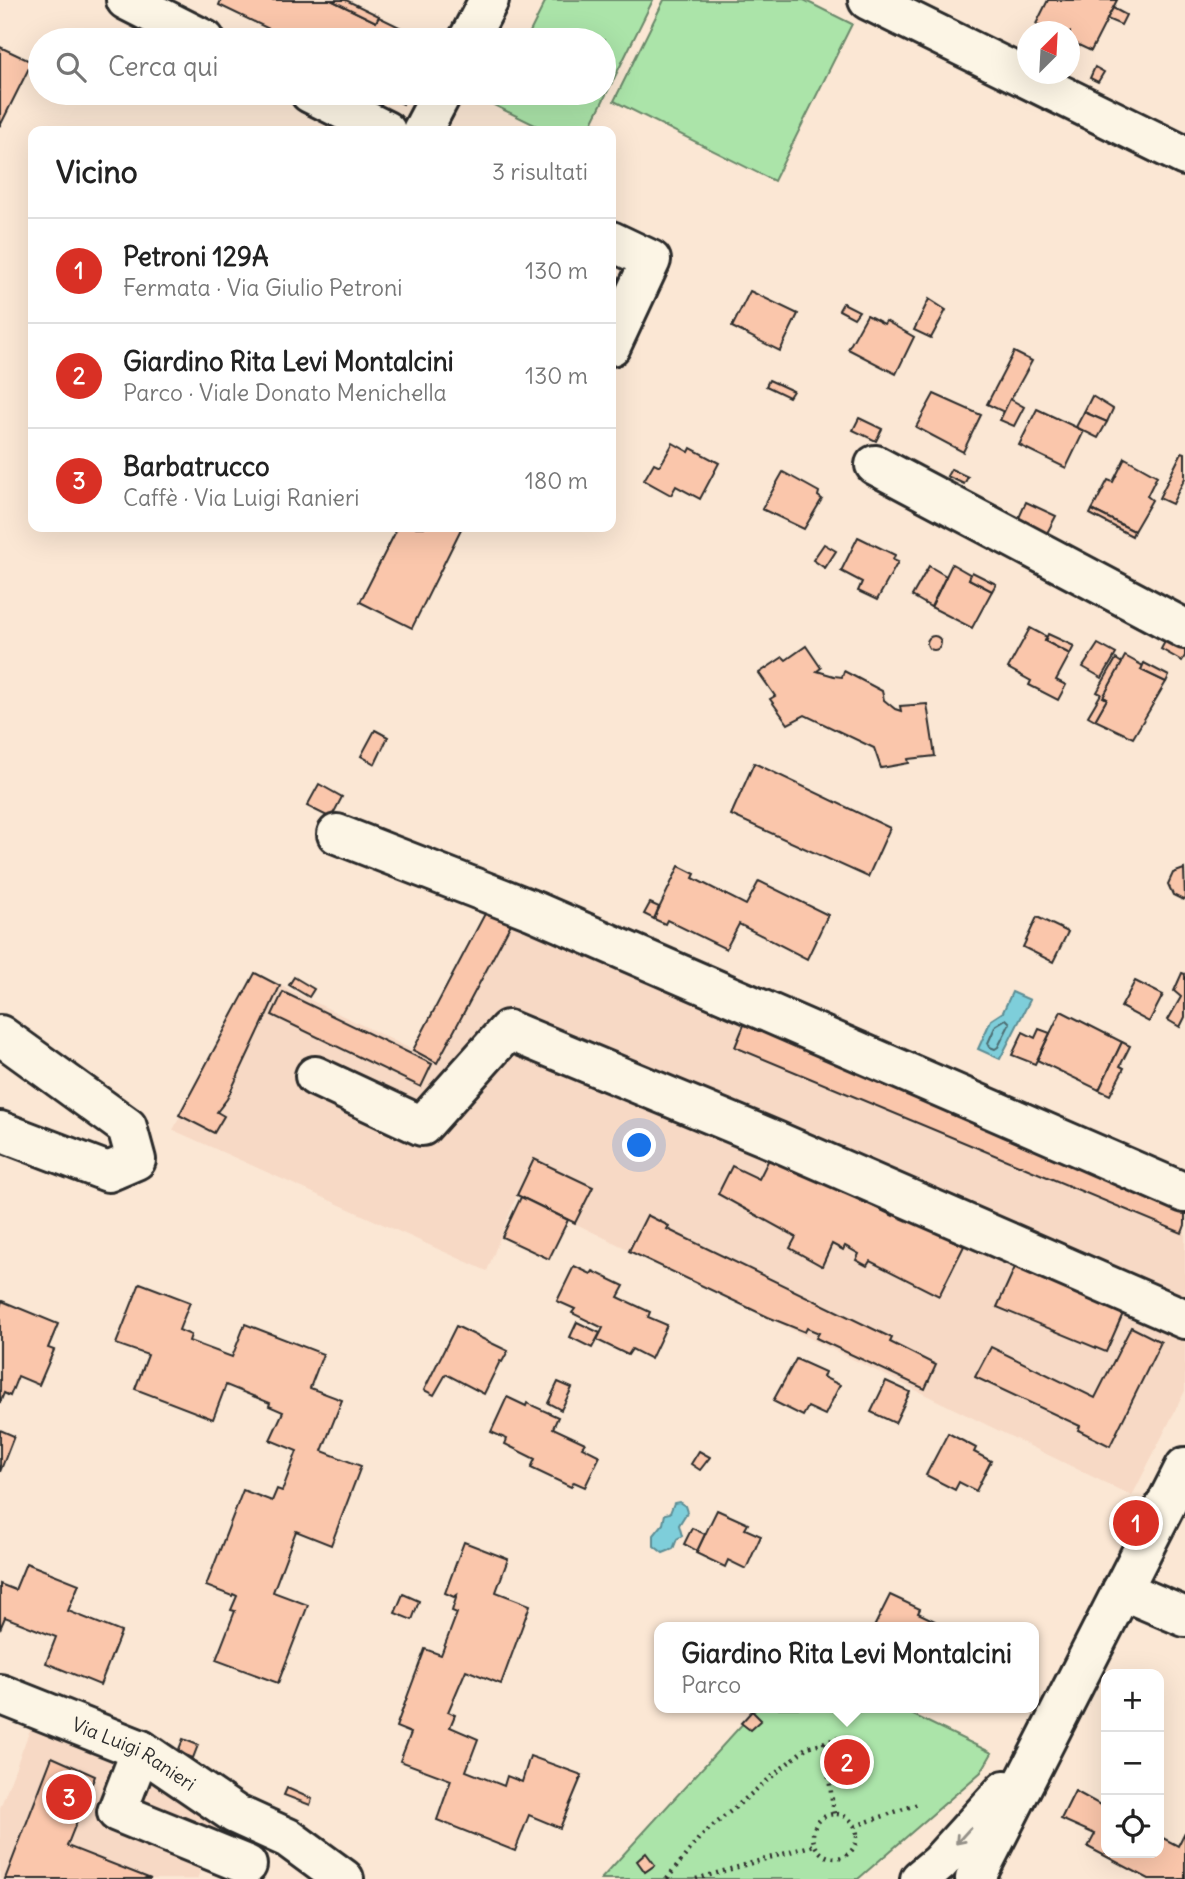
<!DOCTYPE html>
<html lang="it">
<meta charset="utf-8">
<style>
:root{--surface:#fff;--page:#f6f6f6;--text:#222;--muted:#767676;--line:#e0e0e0;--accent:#d93025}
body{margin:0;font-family:Delius,sans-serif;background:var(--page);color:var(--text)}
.controls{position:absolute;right:21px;bottom:21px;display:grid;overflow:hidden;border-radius:14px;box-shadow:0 7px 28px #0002}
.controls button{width:63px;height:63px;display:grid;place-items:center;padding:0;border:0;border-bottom:2px solid var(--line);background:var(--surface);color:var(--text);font:35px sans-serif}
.compass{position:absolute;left:1017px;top:21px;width:63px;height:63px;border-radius:50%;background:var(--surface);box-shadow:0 7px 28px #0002;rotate:24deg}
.you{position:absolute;left:640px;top:1146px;width:24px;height:24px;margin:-18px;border:5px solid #fff;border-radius:50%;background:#1a73e8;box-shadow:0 0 0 10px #1a73e833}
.badge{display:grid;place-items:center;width:46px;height:46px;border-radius:50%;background:var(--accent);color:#fff;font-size:23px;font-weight:700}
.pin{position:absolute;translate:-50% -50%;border:4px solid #fff;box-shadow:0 2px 7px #0006}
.popup{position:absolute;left:654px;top:1622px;width:385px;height:91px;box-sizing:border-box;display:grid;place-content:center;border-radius:14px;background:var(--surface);filter:drop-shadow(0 2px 5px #0005);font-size:23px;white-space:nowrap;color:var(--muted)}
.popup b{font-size:26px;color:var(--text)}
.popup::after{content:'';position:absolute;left:50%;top:100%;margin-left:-14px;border:14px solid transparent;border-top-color:var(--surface)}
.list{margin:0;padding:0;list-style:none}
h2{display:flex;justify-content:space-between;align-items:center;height:91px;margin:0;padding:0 28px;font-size:30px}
h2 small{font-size:23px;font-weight:400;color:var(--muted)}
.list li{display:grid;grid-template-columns:46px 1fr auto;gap:21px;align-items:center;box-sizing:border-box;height:105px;padding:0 28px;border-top:2px solid var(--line)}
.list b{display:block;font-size:26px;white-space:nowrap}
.list p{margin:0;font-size:23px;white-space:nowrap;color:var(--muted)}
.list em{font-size:23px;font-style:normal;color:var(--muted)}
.icon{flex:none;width:38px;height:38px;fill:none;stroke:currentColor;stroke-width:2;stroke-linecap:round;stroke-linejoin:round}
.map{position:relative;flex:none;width:1185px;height:1879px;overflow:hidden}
.search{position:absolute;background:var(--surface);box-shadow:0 7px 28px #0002;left:28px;top:28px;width:588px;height:77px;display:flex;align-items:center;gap:18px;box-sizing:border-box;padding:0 24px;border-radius:38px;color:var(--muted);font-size:26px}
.panel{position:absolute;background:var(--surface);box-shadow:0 7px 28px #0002;left:28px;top:126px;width:588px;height:406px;border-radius:14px}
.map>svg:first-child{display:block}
.built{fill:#f7d9c5}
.green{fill:#abe4a9;stroke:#6b886a;stroke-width:2}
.water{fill:#7eceda;stroke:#5d8d94;stroke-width:2}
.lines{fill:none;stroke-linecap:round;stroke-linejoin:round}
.shore{stroke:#4c6c71;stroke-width:2}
.building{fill:#fac6ab;stroke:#2b2b2b;stroke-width:2}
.minor-casing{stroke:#2b2b2b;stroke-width:44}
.path{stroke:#2b2b2b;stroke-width:4.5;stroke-dasharray:2 5;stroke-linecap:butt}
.minor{stroke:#fcf5e5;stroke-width:38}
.oneway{stroke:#949088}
.labels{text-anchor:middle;stroke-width:6;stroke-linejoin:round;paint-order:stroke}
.street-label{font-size:19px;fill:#2b2b2b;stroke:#fcf5e5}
</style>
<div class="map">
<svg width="1185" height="1879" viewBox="0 0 1185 1879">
<rect width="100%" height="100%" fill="#fbe7d4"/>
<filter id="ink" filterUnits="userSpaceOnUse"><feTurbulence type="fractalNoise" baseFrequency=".0143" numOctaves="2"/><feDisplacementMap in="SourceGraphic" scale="14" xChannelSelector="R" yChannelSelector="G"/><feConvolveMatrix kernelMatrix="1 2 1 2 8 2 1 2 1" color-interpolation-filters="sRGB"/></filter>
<g filter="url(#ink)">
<g class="built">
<path d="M489,906L1185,1205V1391L1132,1496L517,1195L487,1271L173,1130L255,973L413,1050Z"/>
<path d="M33,1722L111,1751L222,1815L197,1879H0V1808Z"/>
</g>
<g class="green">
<path d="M546,0H653L588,131H547L494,105L500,93H604V40H526Z"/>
<path d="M664,0H804L852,24L774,181L614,101Z"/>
<path d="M757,1708H899L992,1753L981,1772L858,1879H601Z"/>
</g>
<g class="water">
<path d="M1012,992L1030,1000L1000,1059L978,1049L991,1020L1003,1012Z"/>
<path d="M679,1502L685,1506L687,1512L679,1525L682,1536L677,1539L673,1549L663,1553L654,1546V1535L663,1524L665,1514L670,1513L674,1503Z"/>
</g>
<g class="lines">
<path class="shore" d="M1006,1019L1010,1023L998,1047L995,1049L990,1047L988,1043L996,1025Z"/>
</g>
<g class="building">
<path d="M221,0H331L376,22L379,17L426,40H292L219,5Z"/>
<path d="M331,0H346L379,16L376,22Z"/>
<path d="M1048,0H1117L1091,51L1070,41V32H1051L1036,24Z"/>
<path d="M1113,8L1126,15L1121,25L1107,19Z"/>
<path d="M0,47L32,62L0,126Z"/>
<path d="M1095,67L1104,72L1098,82L1090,78Z"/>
<path d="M381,93H408L403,104Z"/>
<path d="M750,291L798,314L780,351L732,327Z"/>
<path d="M929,299L946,310L931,338L914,330Z"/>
<path d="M843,303L859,311L854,318L839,310Z"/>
<path d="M867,315L884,324L886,321L914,337L896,374L848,349Z"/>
<path d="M1014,352L1032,361L1004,412L987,404Z"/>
<path d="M769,380L793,391L789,397L766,386Z"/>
<path d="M934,394L981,415L963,452L916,427Z"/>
<path d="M1092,396L1113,409L1107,422L1084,412Z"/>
<path d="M1010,399L1024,407L1014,426L1000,420Z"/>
<path d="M1037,409L1084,431L1066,468L1019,445Z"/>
<path d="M1084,412L1107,422L1098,438L1076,427Z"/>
<path d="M859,418L882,429L876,441L853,430Z"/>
<path d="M673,443L689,452L691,448L719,463L700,499L676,486L671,495L644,480L654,463L660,466Z"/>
<path d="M1182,452L1185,453V478L1172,504L1159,498Z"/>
<path d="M1125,458L1157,476L1147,496L1152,500L1134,531L1092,510L1108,480L1113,482Z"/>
<path d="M951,469L968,477L964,484L947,476Z"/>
<path d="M783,472L819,492L818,496L822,499L804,529L762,509Z"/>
<path d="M1026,502L1056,516L1046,535L1018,520Z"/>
<path d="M1092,510L1134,531L1132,536L1090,514Z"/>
<path d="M398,527H462L412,628L360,602Z"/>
<path d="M858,537L895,555L893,560L898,562L877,600L858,591L862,582L841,571Z"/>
<path d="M824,544L836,551L825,568L813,560Z"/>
<path d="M952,564L971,575L969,579L992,591L972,628L931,607Z"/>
<path d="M929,566L946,576L931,607L912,596Z"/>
<path d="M972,572L996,584L992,591L969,579Z"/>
<path d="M1030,628L1047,637L1045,641L1070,654L1056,680L1066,685L1058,700L1029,685L1031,681L1008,668Z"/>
<path d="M1048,634L1074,646L1070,654L1045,641Z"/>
<path d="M1168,636L1185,647V656L1182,661L1161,649Z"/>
<circle cx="934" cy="643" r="7"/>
<path d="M1098,644L1116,654L1102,678L1083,667Z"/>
<path d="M806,646L821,668L817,671L834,676L842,677L844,671L882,691L884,700L895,709L901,711L900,706L927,704L935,756L908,759L909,763L881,768L874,748L805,715L788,724L770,699L775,696L759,673L783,657L786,660Z"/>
<path d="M1125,656L1143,666L1141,670L1166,682L1133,738L1095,720L1107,699L1103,697Z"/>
<path d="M1116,659L1122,663L1103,697L1107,699L1095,720L1088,716L1101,694L1097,692Z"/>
<path d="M1144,663L1169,676L1166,682L1141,670Z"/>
<path d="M375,730L388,737L375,764L361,756Z"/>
<path d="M754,763L890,828L868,877L731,815Z"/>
<path d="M319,784L342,797L331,818L307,806Z"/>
<path d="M679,866L695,874L693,878L746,905L759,881L828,915L807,959L739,924L726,949L667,920L665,924L654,919Z"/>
<path d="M1184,869L1185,899L1183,900L1173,895L1168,884L1173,873Z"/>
<path d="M650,903L659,907L654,919L644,914Z"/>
<path d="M489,906L514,918L437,1063L413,1050Z"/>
<path d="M1037,917L1068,932L1053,962L1023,947Z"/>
<path d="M255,973L280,986L227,1099L217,1112L224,1116L214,1133L179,1115Z"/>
<path d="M1182,973L1185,974V1017L1180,1027L1168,1020L1181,997L1174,991Z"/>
<path d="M294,977L314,989L309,997L289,985Z"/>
<path d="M1135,981L1163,995L1149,1022L1121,1007Z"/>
<path d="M283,992L432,1064L421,1087L272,1015Z"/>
<path d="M1061,1011L1122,1042L1099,1090L1037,1060Z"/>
<path d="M746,1020L1185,1206V1225L1182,1233L735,1047Z"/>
<path d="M1039,1029L1050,1033L1035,1064L1012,1055L1023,1032L1035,1038Z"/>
<path d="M1122,1042L1130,1046L1120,1066L1124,1068L1110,1095L1099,1090Z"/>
<path d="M770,1157L893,1216L895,1211L964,1246L939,1296L870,1261L867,1266L856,1260L859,1254L845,1246L843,1250L832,1244L822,1266L790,1248L796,1237L718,1194L732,1166L759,1179Z"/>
<path d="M534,1159L593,1187L575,1223L517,1195Z"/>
<path d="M521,1197L568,1220L549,1259L502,1237Z"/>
<path d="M647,1215L669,1226L667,1229L892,1338L890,1342L936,1365L925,1389L816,1338L819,1333L807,1328L805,1332L768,1317L629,1251Z"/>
<path d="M1016,1265L1125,1309L1106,1352L997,1307Z"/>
<path d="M574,1266L591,1274L593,1271L624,1286L618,1297L650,1312L648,1317L667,1325L651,1359L632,1349L628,1355L597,1340L603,1328L572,1313L575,1309L557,1301Z"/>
<path d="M140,1283L190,1302L179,1330L191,1335L189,1341L232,1357L245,1324L323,1354L310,1388L342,1400L322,1451L361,1466L331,1545L296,1531L273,1592L308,1605L278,1683L216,1660L235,1611L231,1610L237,1596L233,1594L232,1596L206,1586L243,1490L272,1501L277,1489L282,1491L297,1451L270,1440L283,1412L269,1406L270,1403L226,1385L213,1419L135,1389L148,1355L116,1344Z"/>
<path d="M2,1301L58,1324L48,1348L54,1350L39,1385L18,1376L10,1396L4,1393L0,1403V1307Z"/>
<path d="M577,1322L600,1333L592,1348L570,1337Z"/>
<path d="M456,1326L508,1351L502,1362L500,1361L484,1394L446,1374L434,1395L424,1390Z"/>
<path d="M1131,1327L1161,1342L1110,1446L1078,1430L1080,1426L975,1377L991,1347L1095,1398Z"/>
<path d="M796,1359L825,1372L823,1377L840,1385L825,1415L808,1407L803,1416L773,1401Z"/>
<path d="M886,1381L910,1392L895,1423L871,1412Z"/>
<path d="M558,1382L572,1388L561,1410L548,1403Z"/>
<path d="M507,1397L526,1406L527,1403L558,1417L553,1428L585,1443L582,1447L600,1456L585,1487L574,1482L571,1487L531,1468L535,1459L505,1444L507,1439L491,1432Z"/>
<path d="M0,1430L14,1436L0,1472Z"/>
<path d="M948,1433L976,1448L974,1452L991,1461L976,1491L959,1482L955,1490L926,1475Z"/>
<path d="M699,1451L710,1457L700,1470L691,1464Z"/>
<path d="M717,1510L748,1524L745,1529L761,1536L746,1569L728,1560L725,1567L696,1553Z"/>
<path d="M692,1528L705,1534L697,1551L684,1544Z"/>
<path d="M464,1542L508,1559L496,1592L530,1605L501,1684L466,1670L448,1712L455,1715L450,1727L478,1739L466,1771L504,1786L507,1776L522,1782L530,1756L582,1775L560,1828L529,1815L515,1851L437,1820L451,1780L400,1761L411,1733L396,1727L425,1649L441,1655L457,1613L452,1611L457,1595L454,1597L445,1593Z"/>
<path d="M26,1563L79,1584L68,1611L121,1632L100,1685L46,1663L56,1637L5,1617L0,1629V1584L15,1590Z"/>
<path d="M403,1594L419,1601L412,1620L395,1613Z"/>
<path d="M890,1595L920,1609L918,1613L935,1621L933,1627H874Z"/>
<path d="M752,1711L761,1720L750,1730L741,1723Z"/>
<path d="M183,1739L198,1745L193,1758L178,1752Z"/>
<path d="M52,1757L95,1776L67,1846L151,1879H5Z"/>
<path d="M287,1788L312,1799L310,1805L284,1795Z"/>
<path d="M1075,1791L1106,1808V1853H1159V1836L1178,1846L1185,1832V1879H1149L1088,1847L1095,1834L1061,1819Z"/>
<path d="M646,1853L655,1865L645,1872L637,1861Z"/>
</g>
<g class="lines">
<defs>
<g id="minor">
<path d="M126,0L205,40"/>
<path d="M868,0L1185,156"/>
<path d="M468,40L489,0"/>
<path d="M310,93L386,131"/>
<path d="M422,131L442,93"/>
<path d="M611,241L651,260L611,346"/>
<path d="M875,465L1185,629"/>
<path d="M337,834L534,911L1185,1193"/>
<path d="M0,1035L127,1127L136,1160L108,1172L0,1131"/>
<path d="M315,1076L422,1126L508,1030L776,1141L1185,1319"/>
<path d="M1122,1590L1185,1617"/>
<path id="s1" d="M0,1694L141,1750L235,1814L288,1838L344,1879"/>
<path d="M141,1750L117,1812L247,1865"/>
<path d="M920,1879L939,1863L1005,1790"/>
<path d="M975,1879L1185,1467"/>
</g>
</defs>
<use href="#minor" class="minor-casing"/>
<g class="path">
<path d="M824,1742L834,1814"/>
<circle cx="835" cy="1836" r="22"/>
<path d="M855,1826L918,1804"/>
<path d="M667,1879L700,1837L807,1747L840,1738"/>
<path d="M696,1879L814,1845"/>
</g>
<use href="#minor" class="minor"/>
</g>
<defs><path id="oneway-shaft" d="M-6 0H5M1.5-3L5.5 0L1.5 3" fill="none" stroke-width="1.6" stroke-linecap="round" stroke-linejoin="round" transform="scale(1.75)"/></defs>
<use class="oneway" href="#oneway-shaft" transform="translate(963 1836) rotate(132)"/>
</g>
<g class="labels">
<g class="street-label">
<text dy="7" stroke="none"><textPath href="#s1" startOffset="147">Via Luigi Ranieri</textPath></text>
</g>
</g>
</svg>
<div class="controls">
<button>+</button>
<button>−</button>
<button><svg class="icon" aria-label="locate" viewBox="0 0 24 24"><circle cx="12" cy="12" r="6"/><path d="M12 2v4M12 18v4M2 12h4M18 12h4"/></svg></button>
</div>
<svg class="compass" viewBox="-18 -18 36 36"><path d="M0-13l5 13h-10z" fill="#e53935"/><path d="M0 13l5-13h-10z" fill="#767676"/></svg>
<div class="you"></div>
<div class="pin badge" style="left:1136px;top:1523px">1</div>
<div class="pin badge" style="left:847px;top:1762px">2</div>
<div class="popup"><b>Giardino Rita Levi Montalcini</b>Parco</div>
<div class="pin badge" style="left:69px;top:1797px">3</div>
<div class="search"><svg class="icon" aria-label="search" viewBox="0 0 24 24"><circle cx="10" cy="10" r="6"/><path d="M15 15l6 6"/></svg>Cerca qui</div>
<section class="panel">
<h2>Vicino<small>3 risultati</small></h2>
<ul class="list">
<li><span class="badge">1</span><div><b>Petroni 129A</b><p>Fermata · Via Giulio Petroni</p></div><em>130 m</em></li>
<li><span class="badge">2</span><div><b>Giardino Rita Levi Montalcini</b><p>Parco · Viale Donato Menichella</p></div><em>130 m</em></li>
<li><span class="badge">3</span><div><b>Barbatrucco</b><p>Caffè · Via Luigi Ranieri</p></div><em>180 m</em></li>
</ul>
</section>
</div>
